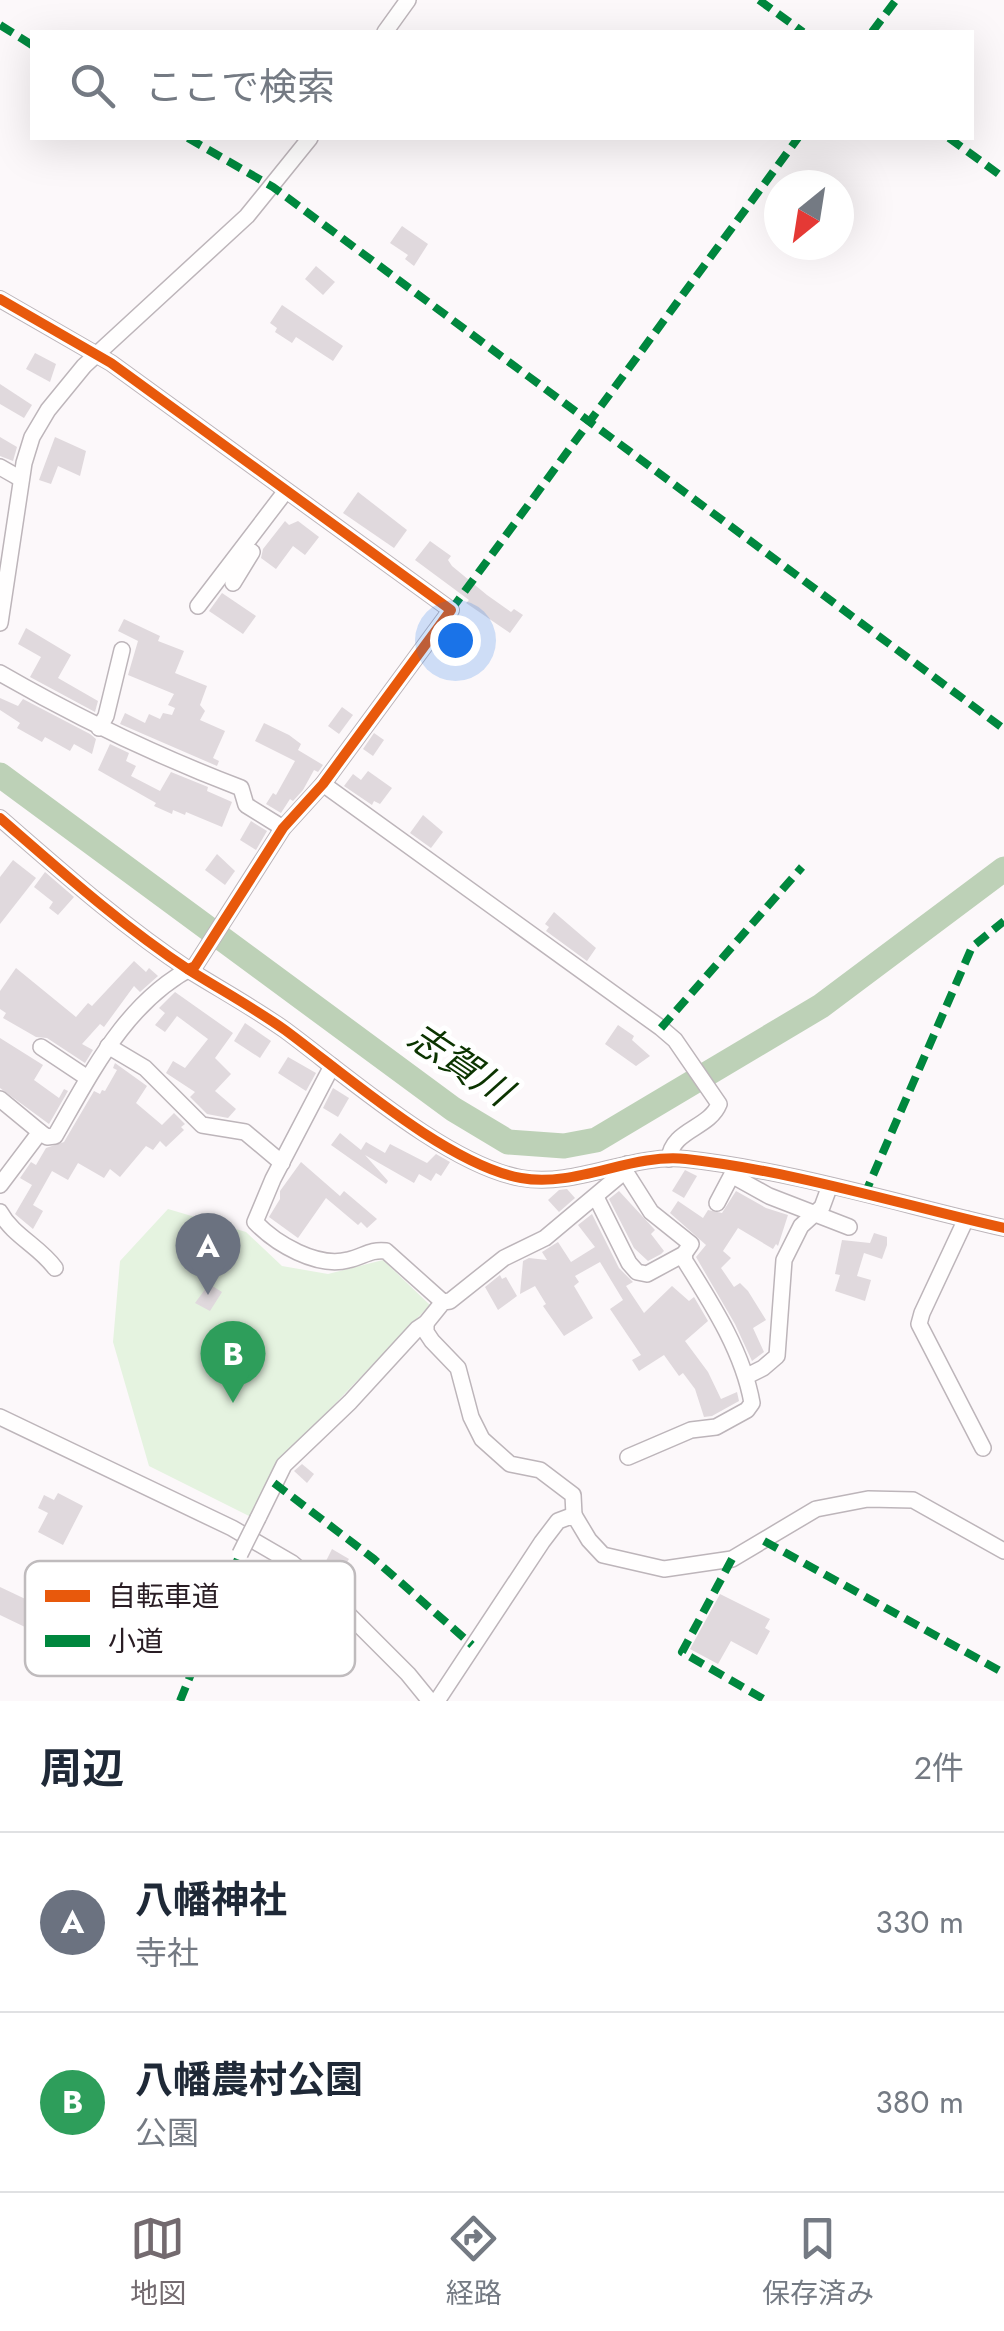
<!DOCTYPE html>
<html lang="ja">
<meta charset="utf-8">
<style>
:root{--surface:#fff;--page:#f6f6f7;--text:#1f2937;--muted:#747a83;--line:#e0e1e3;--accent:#736a6f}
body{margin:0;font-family:Jost,"Noto Sans JP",sans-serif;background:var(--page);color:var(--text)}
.compass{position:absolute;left:764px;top:170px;width:90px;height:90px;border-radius:50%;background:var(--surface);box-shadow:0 10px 40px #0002;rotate:210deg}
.you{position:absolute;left:455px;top:640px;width:35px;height:35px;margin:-25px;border:8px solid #fff;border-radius:50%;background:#1a73e8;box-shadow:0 0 0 15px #1a73e833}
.badge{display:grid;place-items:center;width:65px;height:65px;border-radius:50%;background:var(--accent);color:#fff;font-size:32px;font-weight:700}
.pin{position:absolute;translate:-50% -82px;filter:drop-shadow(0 2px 5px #0008)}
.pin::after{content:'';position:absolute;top:52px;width:35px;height:30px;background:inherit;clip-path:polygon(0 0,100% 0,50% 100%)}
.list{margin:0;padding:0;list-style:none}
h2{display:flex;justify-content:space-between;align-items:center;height:130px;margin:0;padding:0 40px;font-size:42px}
h2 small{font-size:32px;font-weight:400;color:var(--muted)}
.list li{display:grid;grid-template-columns:65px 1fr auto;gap:30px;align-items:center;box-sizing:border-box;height:180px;padding:0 40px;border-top:2px solid var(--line)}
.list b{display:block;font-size:38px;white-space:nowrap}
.list p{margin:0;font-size:32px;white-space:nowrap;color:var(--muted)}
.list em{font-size:32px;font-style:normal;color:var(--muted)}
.icon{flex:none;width:55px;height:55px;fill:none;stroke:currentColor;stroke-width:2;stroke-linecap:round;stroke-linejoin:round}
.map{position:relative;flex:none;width:1004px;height:1701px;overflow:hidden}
.search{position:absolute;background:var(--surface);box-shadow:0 10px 40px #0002;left:30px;right:30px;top:30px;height:110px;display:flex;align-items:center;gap:25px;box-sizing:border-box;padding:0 35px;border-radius:0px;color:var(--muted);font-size:38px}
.sheet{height:490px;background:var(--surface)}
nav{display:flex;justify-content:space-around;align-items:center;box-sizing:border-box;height:140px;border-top:2px solid var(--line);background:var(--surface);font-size:28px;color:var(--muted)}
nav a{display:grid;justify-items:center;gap:5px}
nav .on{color:var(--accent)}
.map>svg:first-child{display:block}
.green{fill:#e5f3e0}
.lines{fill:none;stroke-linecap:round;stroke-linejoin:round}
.river{stroke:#bdd1b7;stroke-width:25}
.building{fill:#e0d9dd}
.minor-casing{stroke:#bdb5ba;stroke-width:18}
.minor{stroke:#fffefe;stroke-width:15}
.minor-bridge-casing{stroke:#bdb5ba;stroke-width:18;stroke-linecap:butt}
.minor-bridge{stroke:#fffefe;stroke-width:15}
.quiet{stroke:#00873e;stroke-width:8;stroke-dasharray:15 8;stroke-linecap:butt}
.cycleway-casing{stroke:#fff;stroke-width:16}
.cycleway{stroke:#e8590c;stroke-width:10}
.labels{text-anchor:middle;stroke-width:10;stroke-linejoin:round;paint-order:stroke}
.water-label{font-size:38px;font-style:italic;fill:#0b3400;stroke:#fff}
.key{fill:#fff;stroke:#bfbbbd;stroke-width:2.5}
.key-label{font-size:28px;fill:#291d24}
</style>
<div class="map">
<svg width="1004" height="1701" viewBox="0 0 1004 1701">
<rect width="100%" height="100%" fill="#fcf8fa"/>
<path class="green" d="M168,1209L246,1232L282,1266L328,1274L383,1260L430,1305L277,1464L249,1516L149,1466L113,1342L120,1261Z"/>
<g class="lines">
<path class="river" d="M0,775L453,1109L508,1142L564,1146L596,1140L821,1006L1004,869"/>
</g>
<g class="building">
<path d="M402,226L428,244L414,266L405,259L408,255L390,243Z"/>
<path d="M316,266L335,282L323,295L305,279Z"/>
<path d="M282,305L343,346L333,361L296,337L292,343L275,332L277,328L270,323Z"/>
<path d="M35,353L56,364L50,382L26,369Z"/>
<path d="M0,384L32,405L24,418L0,404Z"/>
<path d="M0,437L17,447L13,461L0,456Z"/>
<path d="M55,437L86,451L80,476L58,466L51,484L39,480Z"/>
<path d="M358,492L407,530L394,548L343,513Z"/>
<path d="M285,521L289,525L298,521L319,537L305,555L293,546L276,569L261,558L263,549Z"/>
<path d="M430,541L451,556L448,560L452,566L487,595L511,612L514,609L523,615L510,633L466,603L469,600L415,560Z"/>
<path d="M222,593L256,616L243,634L209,611Z"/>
<path d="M124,619L160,636L158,641L184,651L175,673L207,686L200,705L205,711L200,720L225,731L213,758L219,761L217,766L120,724L125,713L145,723L149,714L160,719L163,713L172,715L175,708L168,705L174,694L128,675L138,641L118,631Z"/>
<path d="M26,628L71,655L58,678L98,701L95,712L30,677L41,657L18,644Z"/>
<path d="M0,698L18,706L23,699L90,734L96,739L92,754L74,744L70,751L45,737L42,742L17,728L20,723L0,710Z"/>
<path d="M342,707L353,715L339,734L328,726Z"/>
<path d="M264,723L289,735L301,744L298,750L323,765L318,772L314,770L303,790L293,801L290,799L281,813L266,804L273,793L276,795L295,761L255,741Z"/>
<path d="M374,733L384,740L373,756L363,749Z"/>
<path d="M110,744L129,753L126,761L136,766L131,776L160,791L171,772L208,787L207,791L232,802L222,827L186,812L185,815L173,810L172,814L154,806L156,803L98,770Z"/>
<path d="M368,771L392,788L380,804L374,801L372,805L344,786L353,774L361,780Z"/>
<path d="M423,815L443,832L431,848L410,833Z"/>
<path d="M251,821L267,831L256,850L240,840Z"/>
<path d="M217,854L235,871L225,885L205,870Z"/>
<path d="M13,860L36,878L0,924V877Z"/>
<path d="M45,872L74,897L58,915L49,908L53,902L34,887Z"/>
<path d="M554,912L596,948L587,961L546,931L549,927L545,924Z"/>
<path d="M134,961L146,972L149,968L158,976L140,992L134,986L104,1027L100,1024L82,1044L93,1050L85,1063L47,1038L36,1037L3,1018L6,1013L0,1009V991L16,968L76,1017L88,1003L92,1006Z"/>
<path d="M175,992L233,1033L215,1058L231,1074L215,1091L236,1109L228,1118L207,1114L190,1097L195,1092L166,1073L173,1061L185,1068L208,1039L177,1016L165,1032L155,1025L165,1013L159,1008Z"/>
<path d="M245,1023L271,1041L260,1058L234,1041Z"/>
<path d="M618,1025L634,1036L632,1040L650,1056L636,1066L605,1044Z"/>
<path d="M0,1038L43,1065L34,1080L59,1098L64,1089L68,1091L49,1124L0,1088Z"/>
<path d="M288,1057L316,1073L306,1091L278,1073Z"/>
<path d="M115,1063L147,1086L136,1103L162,1125L174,1113L185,1124L181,1127L184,1130L166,1147L160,1141L153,1150L146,1146L120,1177L110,1169L104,1178L78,1163L68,1180L52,1171L33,1205L43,1211L33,1229L15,1214L32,1185L20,1178L31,1162L36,1165L46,1148L64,1142L94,1091L100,1094L102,1090L105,1091L117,1070L113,1068Z"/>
<path d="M333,1088L349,1098L338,1117L323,1108Z"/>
<path d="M340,1133L361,1150L366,1142L385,1153L390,1144L427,1163L436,1154L450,1162L441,1176L436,1173L431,1181L419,1174L414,1183L365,1155L388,1181L386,1184L331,1145Z"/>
<path d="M301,1162L340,1196L344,1191L377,1219L367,1228L361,1222L358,1225L326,1198L298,1238L269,1217L280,1199V1191Z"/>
<path d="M685,1170L697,1176L684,1198L672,1191Z"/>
<path d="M567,1189L575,1198L559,1212L548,1200L559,1190Z"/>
<path d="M619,1191L655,1230L651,1234L664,1251L661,1254L648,1261L634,1248L609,1199Z"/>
<path d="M736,1191L766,1208L788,1215L778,1246L776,1244L773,1249L738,1228L723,1251L731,1258L721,1268L734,1287L740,1283L748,1291L766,1320L753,1328L764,1352L752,1361L735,1324L696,1257L706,1245L670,1213L678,1201L703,1218L708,1210L722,1213Z"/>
<path d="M592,1214L619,1268L633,1282L626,1286L644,1313L672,1286L689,1301L694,1297L708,1321L685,1341L708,1372L721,1399L737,1392L739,1401L712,1416L704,1417L695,1389L683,1373L679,1376L664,1355L639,1371L632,1360L641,1355L610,1309L623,1300L600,1262L575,1276L579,1282L574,1286L593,1318L564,1336L543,1306L546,1304L535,1286L520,1294L523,1261L529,1258L547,1260L542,1252L558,1242L571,1262L595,1247L578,1225Z"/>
<path d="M874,1233L887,1237V1245L882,1259L864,1253L857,1276L871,1280L865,1301L835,1291L840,1275L835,1274L842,1240L870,1243Z"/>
<path d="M500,1275L502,1279L506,1277L517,1296L498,1310L485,1287Z"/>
<path d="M209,1284L222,1292L210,1311L195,1303Z"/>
<path d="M302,1464L314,1474L307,1483L294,1471Z"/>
<path d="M58,1493L83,1506L63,1545L38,1532L48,1513L38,1508L44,1495L54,1500Z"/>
<path d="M332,1549L349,1559L341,1572L325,1563Z"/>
<path d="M0,1587L38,1605L27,1628L0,1615Z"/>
<path d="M720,1594L770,1619L765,1628L770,1631L757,1655L731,1641L718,1664L690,1649Z"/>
</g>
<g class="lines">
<defs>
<g id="minor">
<path d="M385,32L408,0"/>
<path d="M0,299L111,363L451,610L323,784L283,828L195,966C126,1001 92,1072 55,1136L47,1137L40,1132L0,1185"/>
<path d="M0,467L21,479"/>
<path d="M233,583L252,552"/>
<path d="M198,606L285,492"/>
<path d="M0,623L24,463L32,437L48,410L84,366L247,216L310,138"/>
<path d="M0,673C78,718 157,756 241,788L246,805L283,828"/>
<path d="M99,728L106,716L122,650"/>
<path d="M323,784L661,1028L675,1040L719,1104C709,1129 672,1129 669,1159"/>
<path d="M0,818C61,871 121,925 189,970C221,990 254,1008 285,1030C346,1075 448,1165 521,1178C576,1188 631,1153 686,1159C793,1171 899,1204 1004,1228"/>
<path d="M108,1046L145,1068L202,1125L245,1132L282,1163"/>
<path d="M41,1047L86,1077"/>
<path d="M332,1066L273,1179L255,1222C276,1244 317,1268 348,1260C363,1257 370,1249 386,1251L443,1302"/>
<path d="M0,1099L40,1132"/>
<path d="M733,1176L769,1196L849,1227"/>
<path d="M596,1197L629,1263L637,1272L647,1274L684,1254L691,1244L651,1212L625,1171"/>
<path d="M717,1203L736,1167"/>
<path d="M0,1212C13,1236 39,1246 55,1268"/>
<path d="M966,1219L922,1313L919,1324L983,1448"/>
<path d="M426,1323V1332L432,1341L458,1368L471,1417L482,1439L510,1464L540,1470L573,1495L574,1515"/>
<path d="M747,1376L763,1368L777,1356L784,1260L801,1226L822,1207L829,1188"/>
<path d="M0,1417L232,1528L292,1563L326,1592L408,1674L430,1701"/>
<path d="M628,1457L691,1430L716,1427L747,1410L752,1403C743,1352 712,1304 685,1261L684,1254"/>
<path d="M258,1518L284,1465L350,1402L417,1329L426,1323L443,1302L450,1301L504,1258L545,1238L625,1171L627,1164"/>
<path d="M437,1701L542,1542L558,1521L574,1515L589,1540L603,1555L664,1569L732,1559L816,1509L868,1499L913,1500L1004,1551"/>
</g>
</defs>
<use href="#minor" class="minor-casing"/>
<use href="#minor" class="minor"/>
<defs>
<path id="minor-bridge" d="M240,1554L258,1518"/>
</defs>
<use href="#minor-bridge" class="minor-bridge-casing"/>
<use href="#minor-bridge" class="minor-bridge"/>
<g class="quiet">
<path d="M759,0L803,32"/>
<path d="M0,25L32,45"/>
<path d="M872,32L896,0"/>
<path d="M188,138L273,187L1004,729"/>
<path d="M949,138L1004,178"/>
<path d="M451,610L798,138"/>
<path d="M661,1028L802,867"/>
<path d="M864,1196L972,947L1004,921"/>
<path d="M274,1483L374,1559L472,1645"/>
<path d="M764,1541L1004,1673"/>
<path d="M732,1559L682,1652L767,1701"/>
<path d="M180,1701L240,1554"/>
</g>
<defs>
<g id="cycleway">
<path d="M0,299L111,363L451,610L323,784L283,828L195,966L188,969"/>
<path d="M0,818C61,871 121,925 189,970C221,990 254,1008 285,1030C346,1075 448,1165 521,1178C576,1188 631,1153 686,1159C793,1171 899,1204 1004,1228"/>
</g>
</defs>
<use href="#cycleway" class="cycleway-casing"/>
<use href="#cycleway" class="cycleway"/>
</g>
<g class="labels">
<g class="water-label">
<text transform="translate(460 1064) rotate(34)" y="13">志賀川</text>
</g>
</g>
<rect x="25" y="1561" width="330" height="115" rx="15" class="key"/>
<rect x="45" y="1590" width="45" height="12" fill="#e8590c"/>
<rect x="45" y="1635" width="45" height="12" fill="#00873e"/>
<g class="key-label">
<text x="108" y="1606">自転車道</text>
<text x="108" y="1651">小道</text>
</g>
</svg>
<svg class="compass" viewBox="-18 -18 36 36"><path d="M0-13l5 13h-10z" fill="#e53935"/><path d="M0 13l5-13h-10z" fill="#747a83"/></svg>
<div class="you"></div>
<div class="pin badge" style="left:208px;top:1295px;background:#6b7280">A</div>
<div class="pin badge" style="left:233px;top:1403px;background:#2e9e5b">B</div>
<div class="search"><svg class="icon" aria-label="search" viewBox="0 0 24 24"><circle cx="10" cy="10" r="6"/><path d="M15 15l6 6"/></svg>ここで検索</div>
</div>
<section class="sheet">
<h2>周辺<small>2件</small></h2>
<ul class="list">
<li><span class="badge" style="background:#6b7280">A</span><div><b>八幡神社</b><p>寺社</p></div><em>330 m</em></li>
<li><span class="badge" style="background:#2e9e5b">B</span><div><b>八幡農村公園</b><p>公園</p></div><em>380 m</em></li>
</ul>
</section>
<nav>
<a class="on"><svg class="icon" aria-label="map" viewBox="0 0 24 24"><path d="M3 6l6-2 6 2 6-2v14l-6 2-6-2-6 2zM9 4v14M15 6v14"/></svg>地図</a>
<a><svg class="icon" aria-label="directions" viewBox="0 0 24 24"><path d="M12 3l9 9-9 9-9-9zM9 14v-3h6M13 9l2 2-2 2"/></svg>経路</a>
<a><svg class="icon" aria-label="saved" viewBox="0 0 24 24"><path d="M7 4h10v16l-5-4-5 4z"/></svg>保存済み</a>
</nav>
